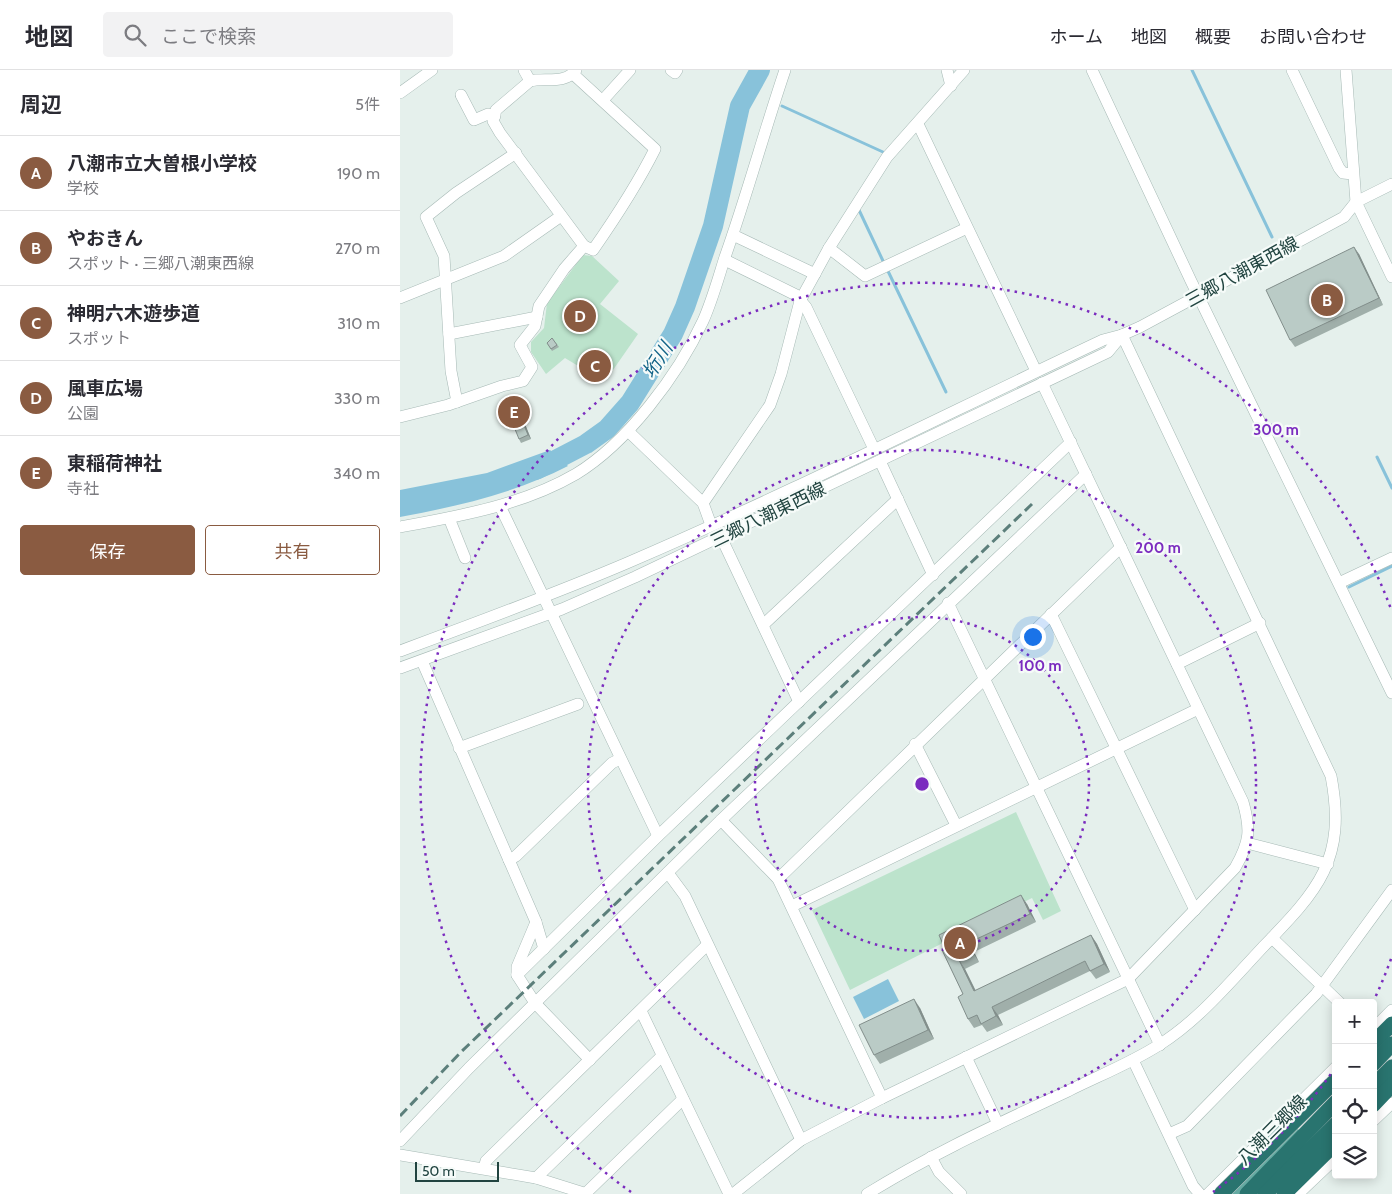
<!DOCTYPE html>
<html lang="ja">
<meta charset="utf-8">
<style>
:root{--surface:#fff;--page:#f2f2f3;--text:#2b2b33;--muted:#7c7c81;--line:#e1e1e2;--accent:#8a5b41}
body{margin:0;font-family:Cabin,"Noto Sans JP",sans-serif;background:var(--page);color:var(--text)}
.controls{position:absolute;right:15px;bottom:15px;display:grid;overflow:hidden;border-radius:5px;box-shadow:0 2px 12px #0003}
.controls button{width:45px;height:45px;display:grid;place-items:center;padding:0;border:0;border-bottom:1px solid var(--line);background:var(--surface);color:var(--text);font:25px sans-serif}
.scale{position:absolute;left:15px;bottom:12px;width:84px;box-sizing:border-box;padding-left:5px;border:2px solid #214440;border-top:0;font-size:14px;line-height:18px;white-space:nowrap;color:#214440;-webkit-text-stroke:4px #f6fbf9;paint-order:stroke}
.you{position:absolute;left:632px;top:566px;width:18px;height:18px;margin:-12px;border:4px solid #fff;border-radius:50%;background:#1a73e8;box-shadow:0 0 0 8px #1a73e833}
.badge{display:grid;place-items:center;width:32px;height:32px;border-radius:50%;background:var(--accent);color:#fff;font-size:16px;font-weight:700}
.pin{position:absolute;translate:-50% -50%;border:2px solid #fff;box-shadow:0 1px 5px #0006}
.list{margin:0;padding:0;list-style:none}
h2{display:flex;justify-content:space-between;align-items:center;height:65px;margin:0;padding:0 20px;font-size:21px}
h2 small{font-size:16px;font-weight:400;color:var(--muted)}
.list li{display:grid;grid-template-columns:32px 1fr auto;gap:15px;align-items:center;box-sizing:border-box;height:75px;padding:0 20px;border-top:1px solid var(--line)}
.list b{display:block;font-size:19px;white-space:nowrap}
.list p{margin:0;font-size:16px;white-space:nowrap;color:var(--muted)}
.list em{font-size:16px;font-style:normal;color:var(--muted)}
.actions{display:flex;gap:10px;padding:15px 20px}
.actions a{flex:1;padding:11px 0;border:1px solid var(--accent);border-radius:5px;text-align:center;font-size:18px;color:var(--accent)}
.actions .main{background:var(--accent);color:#fff}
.icon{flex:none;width:28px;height:28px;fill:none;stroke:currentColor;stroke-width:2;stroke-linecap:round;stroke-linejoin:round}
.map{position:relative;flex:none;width:992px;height:1124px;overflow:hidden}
header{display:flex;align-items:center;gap:30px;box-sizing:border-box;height:70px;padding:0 25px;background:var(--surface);border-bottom:1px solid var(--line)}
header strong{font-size:24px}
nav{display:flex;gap:28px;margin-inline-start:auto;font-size:18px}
.search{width:350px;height:45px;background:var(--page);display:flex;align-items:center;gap:12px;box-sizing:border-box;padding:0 18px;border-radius:5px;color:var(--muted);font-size:19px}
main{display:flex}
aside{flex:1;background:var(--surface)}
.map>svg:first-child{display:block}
.green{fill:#bce3cc}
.water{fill:#88c2da}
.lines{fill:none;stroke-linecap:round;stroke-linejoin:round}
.stream{stroke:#88c2da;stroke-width:3}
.river{stroke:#88c2da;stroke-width:20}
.minor-casing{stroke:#a6b9b5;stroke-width:12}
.major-casing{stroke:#c1cbca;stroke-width:15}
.highway-casing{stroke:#c1cbca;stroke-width:16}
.minor{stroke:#fff;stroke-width:11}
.major{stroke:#65aaa2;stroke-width:14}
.highway{stroke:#29746f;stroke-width:15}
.rail{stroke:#5c7f7b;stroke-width:3;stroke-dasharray:10 5;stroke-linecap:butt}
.highway-bridge-casing{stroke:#c1cbca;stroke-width:16;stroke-linecap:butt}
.highway-bridge{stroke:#29746f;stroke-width:15}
.wall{fill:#a0afaa}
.shaded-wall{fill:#828e8b}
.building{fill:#bacbc6;stroke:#828e8b}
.ring{fill:none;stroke:#7b2cbf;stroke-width:2.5;stroke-dasharray:2.5 5}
.labels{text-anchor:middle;stroke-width:4.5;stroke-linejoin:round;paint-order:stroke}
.street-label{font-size:18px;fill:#214440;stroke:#f6fbf9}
.water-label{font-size:19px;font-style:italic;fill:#136488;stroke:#f6fbf9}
.centre{fill:#7b2cbf;stroke:#f6fbf9;stroke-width:2.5}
.ring-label{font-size:15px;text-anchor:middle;font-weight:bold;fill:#7b2cbf;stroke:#f6fbf9;stroke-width:4.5;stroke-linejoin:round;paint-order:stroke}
</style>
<header>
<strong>地図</strong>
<div class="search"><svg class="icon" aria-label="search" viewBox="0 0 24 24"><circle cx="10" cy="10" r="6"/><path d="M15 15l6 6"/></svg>ここで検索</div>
<nav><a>ホーム</a><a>地図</a><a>概要</a><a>お問い合わせ</a></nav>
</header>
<main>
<aside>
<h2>周辺<small>5件</small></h2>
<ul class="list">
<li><span class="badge">A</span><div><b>八潮市立大曽根小学校</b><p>学校</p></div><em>190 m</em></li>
<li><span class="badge">B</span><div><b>やおきん</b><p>スポット · 三郷八潮東西線</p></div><em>270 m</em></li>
<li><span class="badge">C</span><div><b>神明六木遊歩道</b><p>スポット</p></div><em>310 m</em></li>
<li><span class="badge">D</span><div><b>風車広場</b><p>公園</p></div><em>330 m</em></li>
<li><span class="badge">E</span><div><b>東稲荷神社</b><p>寺社</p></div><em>340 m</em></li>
</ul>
<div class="actions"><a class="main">保存</a><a>共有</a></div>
</aside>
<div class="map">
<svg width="992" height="1124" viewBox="0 0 992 1124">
<rect width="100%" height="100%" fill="#e5f0ec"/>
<g class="green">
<path d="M183,185L192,186L219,211L200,234L238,264L213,300L193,305L165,288L146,304L131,282V272L144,258L147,233Z"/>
<path d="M616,742L661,841L643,850L632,828L450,920L412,840Z"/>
</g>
<g class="water">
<path d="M150,380L168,396C115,423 59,436 0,447V420L87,403Z"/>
<path d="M488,909L499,931L464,949L453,927Z"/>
</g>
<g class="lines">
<g class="stream">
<path d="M792,0L872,167"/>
<path d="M382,36L483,82"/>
<path d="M459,140L484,193"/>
<path d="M487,199L546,322"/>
<path d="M977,387L992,418"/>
<path d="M949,517L992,496"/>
</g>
<path class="river" d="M136,400L186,374L207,359L230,333L273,264L285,237L313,156L340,36L360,0"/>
<defs>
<g id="minor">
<path d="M124,0L130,11"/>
<path d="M271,0L275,3L277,0"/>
<path d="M547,0L551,16"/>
<path d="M692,0L791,211L992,623"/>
<path d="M892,0L939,98L943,103L953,104"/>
<path d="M946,0L956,132L992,207"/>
<path d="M173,4L255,79C237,115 216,147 193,180L184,176"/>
<path d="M0,23L32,0"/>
<path d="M61,25L74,50L88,44L95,46"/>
<path d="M203,30L230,0"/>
<path d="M518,54L636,301"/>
<path d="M333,165L415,204"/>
<path d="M429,178L465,206L567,158"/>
<path d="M325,190L396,225L406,237L474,379"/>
<path d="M0,228L104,186L161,146"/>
<path d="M49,264L137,247"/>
<path d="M57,332L51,301L44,186L26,147L56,123L116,83"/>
<path d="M0,347L48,335L102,316L123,311L132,297L120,275L135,256L139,236L164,199L184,176L100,63L93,51L96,40L130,11C145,7 164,15 176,0"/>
<path d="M229,362L303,433L311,455"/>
<path d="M480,391L533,505"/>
<path d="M303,433L370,335L381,304L400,231L429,178L487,87L564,0"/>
<path d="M100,436L258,766"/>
<path d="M49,448L65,488"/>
<path d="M0,457C60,446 123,435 176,404C227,373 278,305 303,251C312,231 318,209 325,187C347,125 364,62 385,0"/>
<path d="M321,467L399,632"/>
<path d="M939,513L992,488"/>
<path d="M548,533L760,975"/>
<path d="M651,544L795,840"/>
<path d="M363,555L498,429"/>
<path d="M0,581C76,553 152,525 227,493C388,424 544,345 703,270L722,265L740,257L944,147L956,132L992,114"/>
<path d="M22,591L109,790"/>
<path d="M777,594L860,553"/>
<path d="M0,598L162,539L235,507L708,282L722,265"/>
<path d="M515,674L556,755"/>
<path d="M59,678L178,634"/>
<path d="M321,750L378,809L482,1028"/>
<path d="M847,773L928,794"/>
<path d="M268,803L285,826L401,1070"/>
<path d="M378,809L721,477"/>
<path d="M392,836L798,639"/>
<path d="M872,868L940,933"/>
<path d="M144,879L136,852L109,790L116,786L212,693L220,689"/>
<path d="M117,905V897L136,852"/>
<path d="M241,941L329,1124"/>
<path d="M973,959L992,940"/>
<path d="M566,987L598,1054"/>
<path d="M190,990L135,933L117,905L258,766L671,372"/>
<path d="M733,990L793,1116L800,1124"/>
<path d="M973,1051L992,1033"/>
<path d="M769,1064L787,1056L916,924L992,820"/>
<path d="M0,1071L69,998L321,750L686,404"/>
<path d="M0,1085L136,1108L187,1124"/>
<path d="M531,1087L539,1102L561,1124"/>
<path d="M84,1098L86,1091L307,875"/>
<path d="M136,1108L262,986"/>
<path d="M185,1124L283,1029"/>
<path d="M333,1124L401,1070L482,1028L728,909L835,798C850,772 851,760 843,732L642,313"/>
<path d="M467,1124C531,1084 600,1053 668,1021C698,1006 731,993 759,975C799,950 831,911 863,877C918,820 947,790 931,706L722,265"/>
<path d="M808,1124L936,997"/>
<path d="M898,1124L936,1088"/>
</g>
<path id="major" d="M834,1124L894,1065"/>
<g id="highway">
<path d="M973,973L992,954"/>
<path d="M973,994L992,974"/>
<path d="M973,1016L992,997"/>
<path d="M973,1035L992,1015"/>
<path d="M847,1124L936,1032"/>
<path d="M865,1124L936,1054"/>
<path d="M884,1124L936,1073"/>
</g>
</defs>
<use href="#minor" class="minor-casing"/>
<use href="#major" class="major-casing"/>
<use href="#highway" class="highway-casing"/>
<use href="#minor" class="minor"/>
<use href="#major" class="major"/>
<use href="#highway" class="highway"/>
<path class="rail" d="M0,1046L60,983L632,434"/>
<defs>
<path id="highway-bridge" d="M821,1124L936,1010"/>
</defs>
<use href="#highway-bridge" class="highway-bridge-casing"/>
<use href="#highway-bridge" class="highway-bridge"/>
</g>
<g class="wall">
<path d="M959,184L983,235L895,277L890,270Z"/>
<path d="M152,268L159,277L152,281L147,273Z"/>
<path d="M118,337L131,369L121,373L119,369Z"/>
<path d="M627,834L636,852L574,882L579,892L565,899L576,921L691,865L697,874L710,902L696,909L690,901L598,945L603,955L587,962L582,955L574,958L568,949L563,924L542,880Z"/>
<path d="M520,938L534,969L480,994L474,985Z"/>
</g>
<g class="shaded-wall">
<path d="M954,177L959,184L983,235L979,228Z"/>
<path d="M115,333L118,337L131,369L128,365Z"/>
<path d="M621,825L627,834L636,852L630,844Z"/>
<path d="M691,865L697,874L710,902L704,894Z"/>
<path d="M568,873L574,882L579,892L573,883Z"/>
<path d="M559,890L565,899L580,930L574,921Z"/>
<path d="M514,929L520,938L534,969L528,960Z"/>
<path d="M592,937L598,945L603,955L596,946Z"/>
</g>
<g class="building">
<path d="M954,177L979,228L890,270L866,220Z"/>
<path d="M152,268L157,275L151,279L147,273Z"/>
<path d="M115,333L128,365L119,369L106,337Z"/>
<path d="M621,825L630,844L568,873L573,883L559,890L574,921L691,865L704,894L690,901L685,891L592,937L596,946L581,954L577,945L568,949L558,927L563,924L542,880L545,879L539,865Z"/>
<path d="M514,929L528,960L474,985L459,955Z"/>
</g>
<g class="ring">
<circle cx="522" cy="714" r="167"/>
<circle cx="522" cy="714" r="334"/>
<path d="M991 889A501 501 0 0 1 974 930M935 998A501 501 0 0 1 813 1122M231 1122A501 501 0 1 1 991 539"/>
</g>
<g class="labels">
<g class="street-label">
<text transform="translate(842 202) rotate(-29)" y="6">三郷八潮東西線</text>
<text transform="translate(368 445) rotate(-26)" y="6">三郷八潮東西線</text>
<text transform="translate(872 1060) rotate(-45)" y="6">八潮三郷線</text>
</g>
<g class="water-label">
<text transform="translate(257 290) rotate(-58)" y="7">垳川</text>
</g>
</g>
<circle cx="522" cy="714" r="8" class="centre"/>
<g class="ring-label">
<text x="876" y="365">300 m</text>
<text x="758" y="483">200 m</text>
<text x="640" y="601">100 m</text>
</g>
</svg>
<div class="controls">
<button>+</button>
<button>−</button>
<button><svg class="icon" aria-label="locate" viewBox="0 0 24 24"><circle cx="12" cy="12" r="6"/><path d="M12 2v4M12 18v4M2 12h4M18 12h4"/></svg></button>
<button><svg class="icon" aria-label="layers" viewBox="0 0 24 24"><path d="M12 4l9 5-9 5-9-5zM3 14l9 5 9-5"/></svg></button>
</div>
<div class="scale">50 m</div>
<div class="you"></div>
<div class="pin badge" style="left:560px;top:873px">A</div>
<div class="pin badge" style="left:927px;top:230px">B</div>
<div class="pin badge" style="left:195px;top:296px">C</div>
<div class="pin badge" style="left:180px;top:246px">D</div>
<div class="pin badge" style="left:114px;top:342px">E</div>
</div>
</main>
